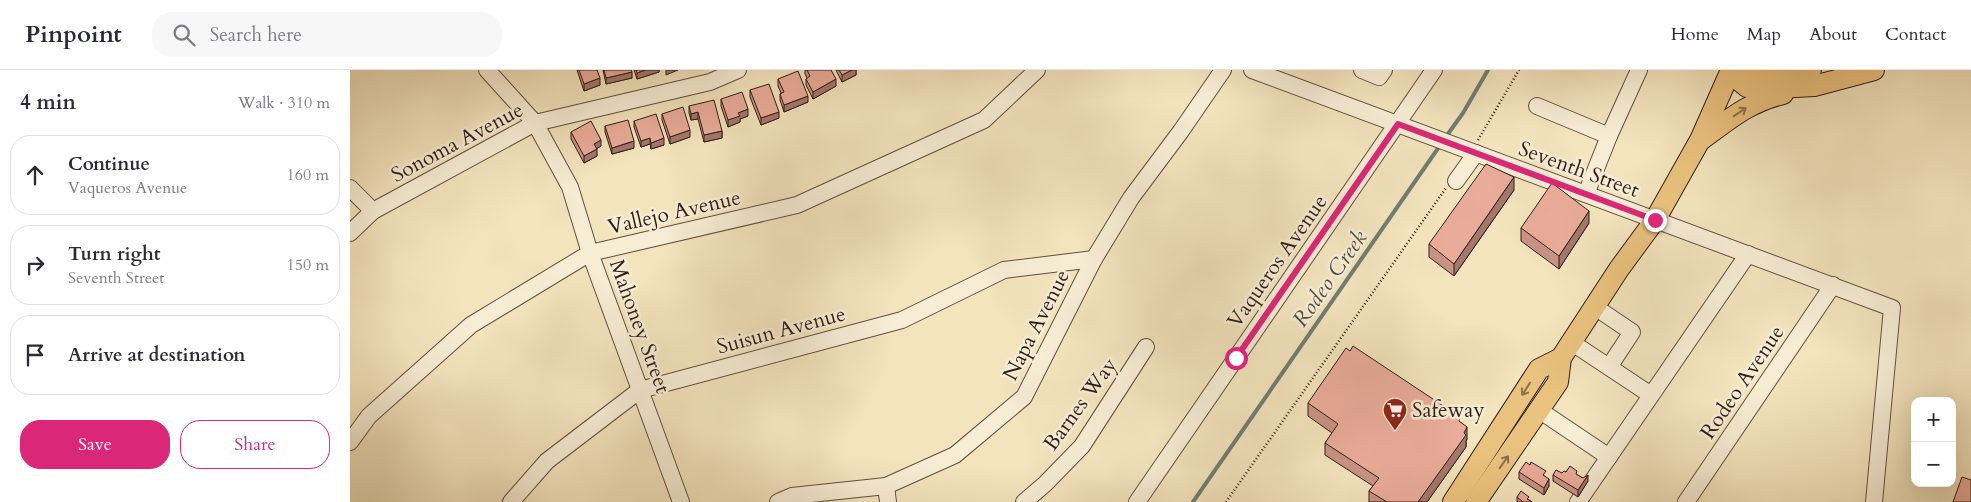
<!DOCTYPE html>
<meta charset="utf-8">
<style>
:root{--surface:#fff;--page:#f7f7f7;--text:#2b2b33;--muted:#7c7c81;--line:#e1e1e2;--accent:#db2777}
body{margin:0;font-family:Cardo,serif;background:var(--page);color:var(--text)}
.controls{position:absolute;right:15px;bottom:15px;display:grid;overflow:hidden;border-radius:10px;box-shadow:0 5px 20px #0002}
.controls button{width:45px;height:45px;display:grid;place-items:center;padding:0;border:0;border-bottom:1px solid var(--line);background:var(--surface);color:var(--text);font:25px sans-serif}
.stop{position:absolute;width:15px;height:15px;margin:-11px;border:4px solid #db2777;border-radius:50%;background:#fff}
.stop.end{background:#db2777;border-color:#fff;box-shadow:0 1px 5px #0008}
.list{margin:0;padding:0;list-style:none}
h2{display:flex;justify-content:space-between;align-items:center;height:65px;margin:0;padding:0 20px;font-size:21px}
h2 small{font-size:16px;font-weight:400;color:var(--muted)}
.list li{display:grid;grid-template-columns:32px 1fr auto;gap:15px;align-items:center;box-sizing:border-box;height:80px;margin:0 10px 10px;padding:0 10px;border:1px solid var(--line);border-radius:20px}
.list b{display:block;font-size:19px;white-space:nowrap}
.list p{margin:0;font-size:16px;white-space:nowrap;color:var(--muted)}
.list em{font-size:16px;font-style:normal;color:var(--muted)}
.actions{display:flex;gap:10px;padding:15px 20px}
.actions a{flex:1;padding:11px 0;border:1px solid var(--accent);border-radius:20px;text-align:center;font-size:18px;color:var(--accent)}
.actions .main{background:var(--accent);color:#fff}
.icon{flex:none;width:28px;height:28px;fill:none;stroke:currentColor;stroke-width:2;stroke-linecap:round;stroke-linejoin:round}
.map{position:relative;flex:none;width:1621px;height:432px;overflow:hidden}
header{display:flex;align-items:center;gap:30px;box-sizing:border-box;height:70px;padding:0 25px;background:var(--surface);border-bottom:1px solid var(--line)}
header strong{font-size:24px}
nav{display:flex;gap:28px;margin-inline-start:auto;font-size:18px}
.search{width:350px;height:45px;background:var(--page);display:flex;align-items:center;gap:12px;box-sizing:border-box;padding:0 18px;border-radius:20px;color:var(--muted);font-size:19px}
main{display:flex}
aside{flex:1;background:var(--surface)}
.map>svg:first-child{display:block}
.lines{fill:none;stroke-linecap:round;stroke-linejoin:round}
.stream{stroke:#707e72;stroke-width:4}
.minor-casing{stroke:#614f3f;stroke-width:18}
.major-casing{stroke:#301d15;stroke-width:22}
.path{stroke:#301d15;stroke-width:2.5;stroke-dasharray:1 2.5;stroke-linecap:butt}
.minor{stroke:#f7edd5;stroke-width:16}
.major{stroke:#eac27f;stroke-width:20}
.wall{fill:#c99484;stroke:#301d15}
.shaded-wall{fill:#a4786c;stroke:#301d15}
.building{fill:#eaac9a;stroke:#301d15}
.oneway{stroke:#8d704a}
.route{stroke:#db2777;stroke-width:6}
.labels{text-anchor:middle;stroke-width:5;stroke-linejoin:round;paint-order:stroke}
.street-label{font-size:21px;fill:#301d15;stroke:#f7edd5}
.poi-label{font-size:21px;fill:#301d15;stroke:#f7edd5;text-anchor:start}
.water-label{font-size:22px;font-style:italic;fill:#504e44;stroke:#f7edd5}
</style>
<header>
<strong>Pinpoint</strong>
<div class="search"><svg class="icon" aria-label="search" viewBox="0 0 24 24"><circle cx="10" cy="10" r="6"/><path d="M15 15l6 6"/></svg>Search here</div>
<nav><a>Home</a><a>Map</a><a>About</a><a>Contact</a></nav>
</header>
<main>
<aside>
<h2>4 min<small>Walk · 310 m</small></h2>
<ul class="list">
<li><svg class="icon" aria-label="ahead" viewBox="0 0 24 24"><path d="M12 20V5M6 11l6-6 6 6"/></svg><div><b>Continue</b><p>Vaqueros Avenue</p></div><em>160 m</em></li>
<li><svg class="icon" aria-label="right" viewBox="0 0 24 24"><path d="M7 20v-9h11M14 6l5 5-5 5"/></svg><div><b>Turn right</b><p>Seventh Street</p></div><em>150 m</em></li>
<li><svg class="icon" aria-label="arrive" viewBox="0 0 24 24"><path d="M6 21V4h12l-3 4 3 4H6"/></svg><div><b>Arrive at destination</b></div></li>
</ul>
<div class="actions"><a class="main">Save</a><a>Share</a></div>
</aside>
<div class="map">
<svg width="1621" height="432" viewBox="0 0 1621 432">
<rect width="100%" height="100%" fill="#f3e4be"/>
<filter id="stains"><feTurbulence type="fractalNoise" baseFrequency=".004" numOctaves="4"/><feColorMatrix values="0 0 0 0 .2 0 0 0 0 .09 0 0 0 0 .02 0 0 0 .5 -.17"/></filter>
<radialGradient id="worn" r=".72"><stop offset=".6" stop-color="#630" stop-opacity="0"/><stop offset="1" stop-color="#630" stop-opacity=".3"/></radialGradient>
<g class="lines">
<g class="stream">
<path d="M1095,68L1113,43L1138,0"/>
<path d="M843,432L1091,74"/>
</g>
<defs>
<g id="minor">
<path d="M137,0L185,53L220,117L240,183L331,432"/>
<path d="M902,0L1542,238L1524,432"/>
<path d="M1012,0L1029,7L1034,0"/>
<path d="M1187,36L1259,66"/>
<path d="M1106,111L1126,83"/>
<path d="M0,118L23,141"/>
<path d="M1236,124L1259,66L1289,0"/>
<path d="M0,163L23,141L185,53L360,12L388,0"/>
<path d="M1245,237L1282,262L1259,297"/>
<path d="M1221,272L1301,325"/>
<path d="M1189,340L1259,387"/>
<path d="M0,372L19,346L121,255L240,183L447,135L634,50L687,0"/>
<path d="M536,416L538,432"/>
<path d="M161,432L197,391L290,320L552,250L654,200L744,189"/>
<path d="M428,432L442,426L536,416L605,385L674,327L744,189L781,128L831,61L873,0"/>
<path d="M674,432L695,414L732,376L796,277"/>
<path d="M787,432L1084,0"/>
<path d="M1228,432L1398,184"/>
<path d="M1336,432L1483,215"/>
</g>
<g id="major">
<path d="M1380,3L1397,17L1426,18L1464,16L1524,0"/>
<path d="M1380,3L1445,2L1461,0"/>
<path d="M1352,69C1380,49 1399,32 1433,24"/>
<path d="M1103,432L1189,299L1211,288"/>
<path d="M1126,432L1208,312L1211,288L1269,199L1305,150L1350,70L1381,0"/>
</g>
</defs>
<use href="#minor" class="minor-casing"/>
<use href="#major" class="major-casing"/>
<g class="path">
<path d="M1128,70L1169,0"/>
<path d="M876,432L1096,118"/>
</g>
<use href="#minor" class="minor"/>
<use href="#major" class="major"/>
</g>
<g class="wall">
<path d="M227,0H247L250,15L234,21Z"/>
<path d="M253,0H281L282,8L256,14Z"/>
<path d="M284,0H309V2L287,9Z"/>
<path d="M455,0H481L486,16L463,29L456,15V9L457,8L455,4Z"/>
<path d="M486,0H506V5L492,12Z"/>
<path d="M428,9L458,32L434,42L430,30V24L431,23L428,16Z"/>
<path d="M400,20L429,48L411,55L400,27Z"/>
<path d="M371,29L398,46L390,49V52L378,57L371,36Z"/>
<path d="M339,36L372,61V68L354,72L348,49L341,50L339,43Z"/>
<path d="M312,44L340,67L320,74L312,50Z"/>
<path d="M284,51L314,75L301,79L300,74L291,77L284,57Z"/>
<path d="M255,56L284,78L262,84L255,62Z"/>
<path d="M221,62L251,76L246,79L247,86L234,93L221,69Z"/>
<path d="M1164,120L1104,206L1079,187V174Z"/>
<path d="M1239,153L1209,199L1171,171V158Z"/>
<path d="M958,333L1110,352L1117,369L1116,371V377L1077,432H1019V421L1023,416L975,385V373L982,363L958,346Z"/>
<path d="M1180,395L1196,407L1199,416L1194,425L1169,409V402Z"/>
<path d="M1216,402L1227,405L1238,411L1228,427L1203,411V405Z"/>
<path d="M1167,427L1179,430L1182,432H1167Z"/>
</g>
<g class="shaded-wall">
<path d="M295,0H309V2L287,9V3Z"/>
<path d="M316,0H328L316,5Z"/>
<path d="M502,0H506V5L492,12V5Z"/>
<path d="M282,2V8L256,14V8Z"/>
<path d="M250,8V15L234,21V14Z"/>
<path d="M486,9V16L463,29V22Z"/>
<path d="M458,26V32L434,42V35Z"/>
<path d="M398,39V46L390,49V52L378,57V50L388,43Z"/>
<path d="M348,42V49L341,50V44Z"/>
<path d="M429,42V48L411,55V48Z"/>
<path d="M340,60V67L320,74V67Z"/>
<path d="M372,61V68L354,72V65Z"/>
<path d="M300,68V74L291,77V71Z"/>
<path d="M314,68V75L301,79V73Z"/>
<path d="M251,70V76L244,80V74Z"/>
<path d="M284,71V78L262,84V78Z"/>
<path d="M247,79V86L234,93V86Z"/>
<path d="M1164,107V120L1104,206V194Z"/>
<path d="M1239,141V153L1209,199V186Z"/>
<path d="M1117,357V369L1116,371V377L1077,432H1068Z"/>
<path d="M1238,405V411L1228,427V420Z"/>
<path d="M1199,409V416L1194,425V418Z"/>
</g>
<g class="building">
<path d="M229,0H247L250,8L234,14Z"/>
<path d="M254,0H281L282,2L256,8Z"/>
<path d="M286,0H295L287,3Z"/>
<path d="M457,0H481L486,9L463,22L456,9L460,6Z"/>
<path d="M489,0H502L492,5Z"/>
<path d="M448,1L458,26L434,35L430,24L434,22L428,9Z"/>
<path d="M419,14L429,42L411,48L400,20Z"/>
<path d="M392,22L398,39L388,43L390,46L378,50L371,29Z"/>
<path d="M364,30L372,61L354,65L348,42L341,44L339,36Z"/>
<path d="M333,37L340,60L320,67L312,44Z"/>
<path d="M306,44L314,68L301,73L300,68L291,71L284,51Z"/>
<path d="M278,50L284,71L262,78L255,56Z"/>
<path d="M241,51L251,70L244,74L247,79L234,86L221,62Z"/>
<path d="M1136,94L1164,107L1104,194L1079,174Z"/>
<path d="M1202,113L1239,141L1209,186L1171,158Z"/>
<path d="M1003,276L1110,347L1109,351L1117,357L1114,363L1116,365L1068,432H1037L1019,421L1029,408L975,373L988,354L958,333L996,278L1000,281Z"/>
<path d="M1176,392L1180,395L1181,392L1196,401L1193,405L1199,409L1194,418L1169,402Z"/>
<path d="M1220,396L1227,401L1226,404L1233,408L1238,405L1228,420L1203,405L1206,400L1212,403L1214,401L1216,402Z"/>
<path d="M1612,407L1621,410V432H1603Z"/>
<path d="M1171,421L1179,427L1177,429L1182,432H1173L1167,427Z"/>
</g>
<defs><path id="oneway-shaft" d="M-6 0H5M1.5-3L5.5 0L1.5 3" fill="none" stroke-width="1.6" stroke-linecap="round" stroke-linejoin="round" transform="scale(1.25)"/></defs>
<g class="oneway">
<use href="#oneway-shaft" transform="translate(1390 42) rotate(-34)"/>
<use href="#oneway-shaft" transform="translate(1176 319) rotate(123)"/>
<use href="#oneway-shaft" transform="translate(1154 392) rotate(-55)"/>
</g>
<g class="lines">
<path class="route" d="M886,288L1048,54L1305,150"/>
</g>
<defs>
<symbol id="supermarket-pin" viewBox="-11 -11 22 30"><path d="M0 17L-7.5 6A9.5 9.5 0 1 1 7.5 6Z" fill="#8f2418" stroke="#f7edd5"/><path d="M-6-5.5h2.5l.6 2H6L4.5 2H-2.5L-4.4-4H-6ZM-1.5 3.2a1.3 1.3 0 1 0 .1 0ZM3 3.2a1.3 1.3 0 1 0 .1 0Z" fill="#fff"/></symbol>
</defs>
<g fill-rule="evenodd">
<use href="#supermarket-pin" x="1031" y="326" width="28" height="38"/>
</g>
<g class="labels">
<g class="street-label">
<text transform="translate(107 72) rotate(-28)" y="7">Sonoma Avenue</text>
<text transform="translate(1229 99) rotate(20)" y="7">Seventh Street</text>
<text transform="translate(324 142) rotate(-13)" y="7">Vallejo Avenue</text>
<text transform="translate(927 191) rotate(-55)" y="7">Vaqueros Avenue</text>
<text transform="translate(686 255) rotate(-63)" y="7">Napa Avenue</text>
<text transform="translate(290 256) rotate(70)" y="7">Mahoney Street</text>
<text transform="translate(431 260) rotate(-15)" y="7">Suisun Avenue</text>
<text transform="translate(1392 312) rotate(-56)" y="7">Rodeo Avenue</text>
<text transform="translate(730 334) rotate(-54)" y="7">Barnes Way</text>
</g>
<g class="poi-label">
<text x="1062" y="347">Safeway</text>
</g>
<g class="water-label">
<text transform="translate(979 208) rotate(-55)" y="8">Rodeo Creek</text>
</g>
</g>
<rect width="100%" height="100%" filter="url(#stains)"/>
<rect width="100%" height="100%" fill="url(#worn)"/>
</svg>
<div class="controls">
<button>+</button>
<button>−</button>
</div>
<div class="stop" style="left:886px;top:288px"></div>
<div class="stop end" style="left:1305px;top:150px"></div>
</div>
</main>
